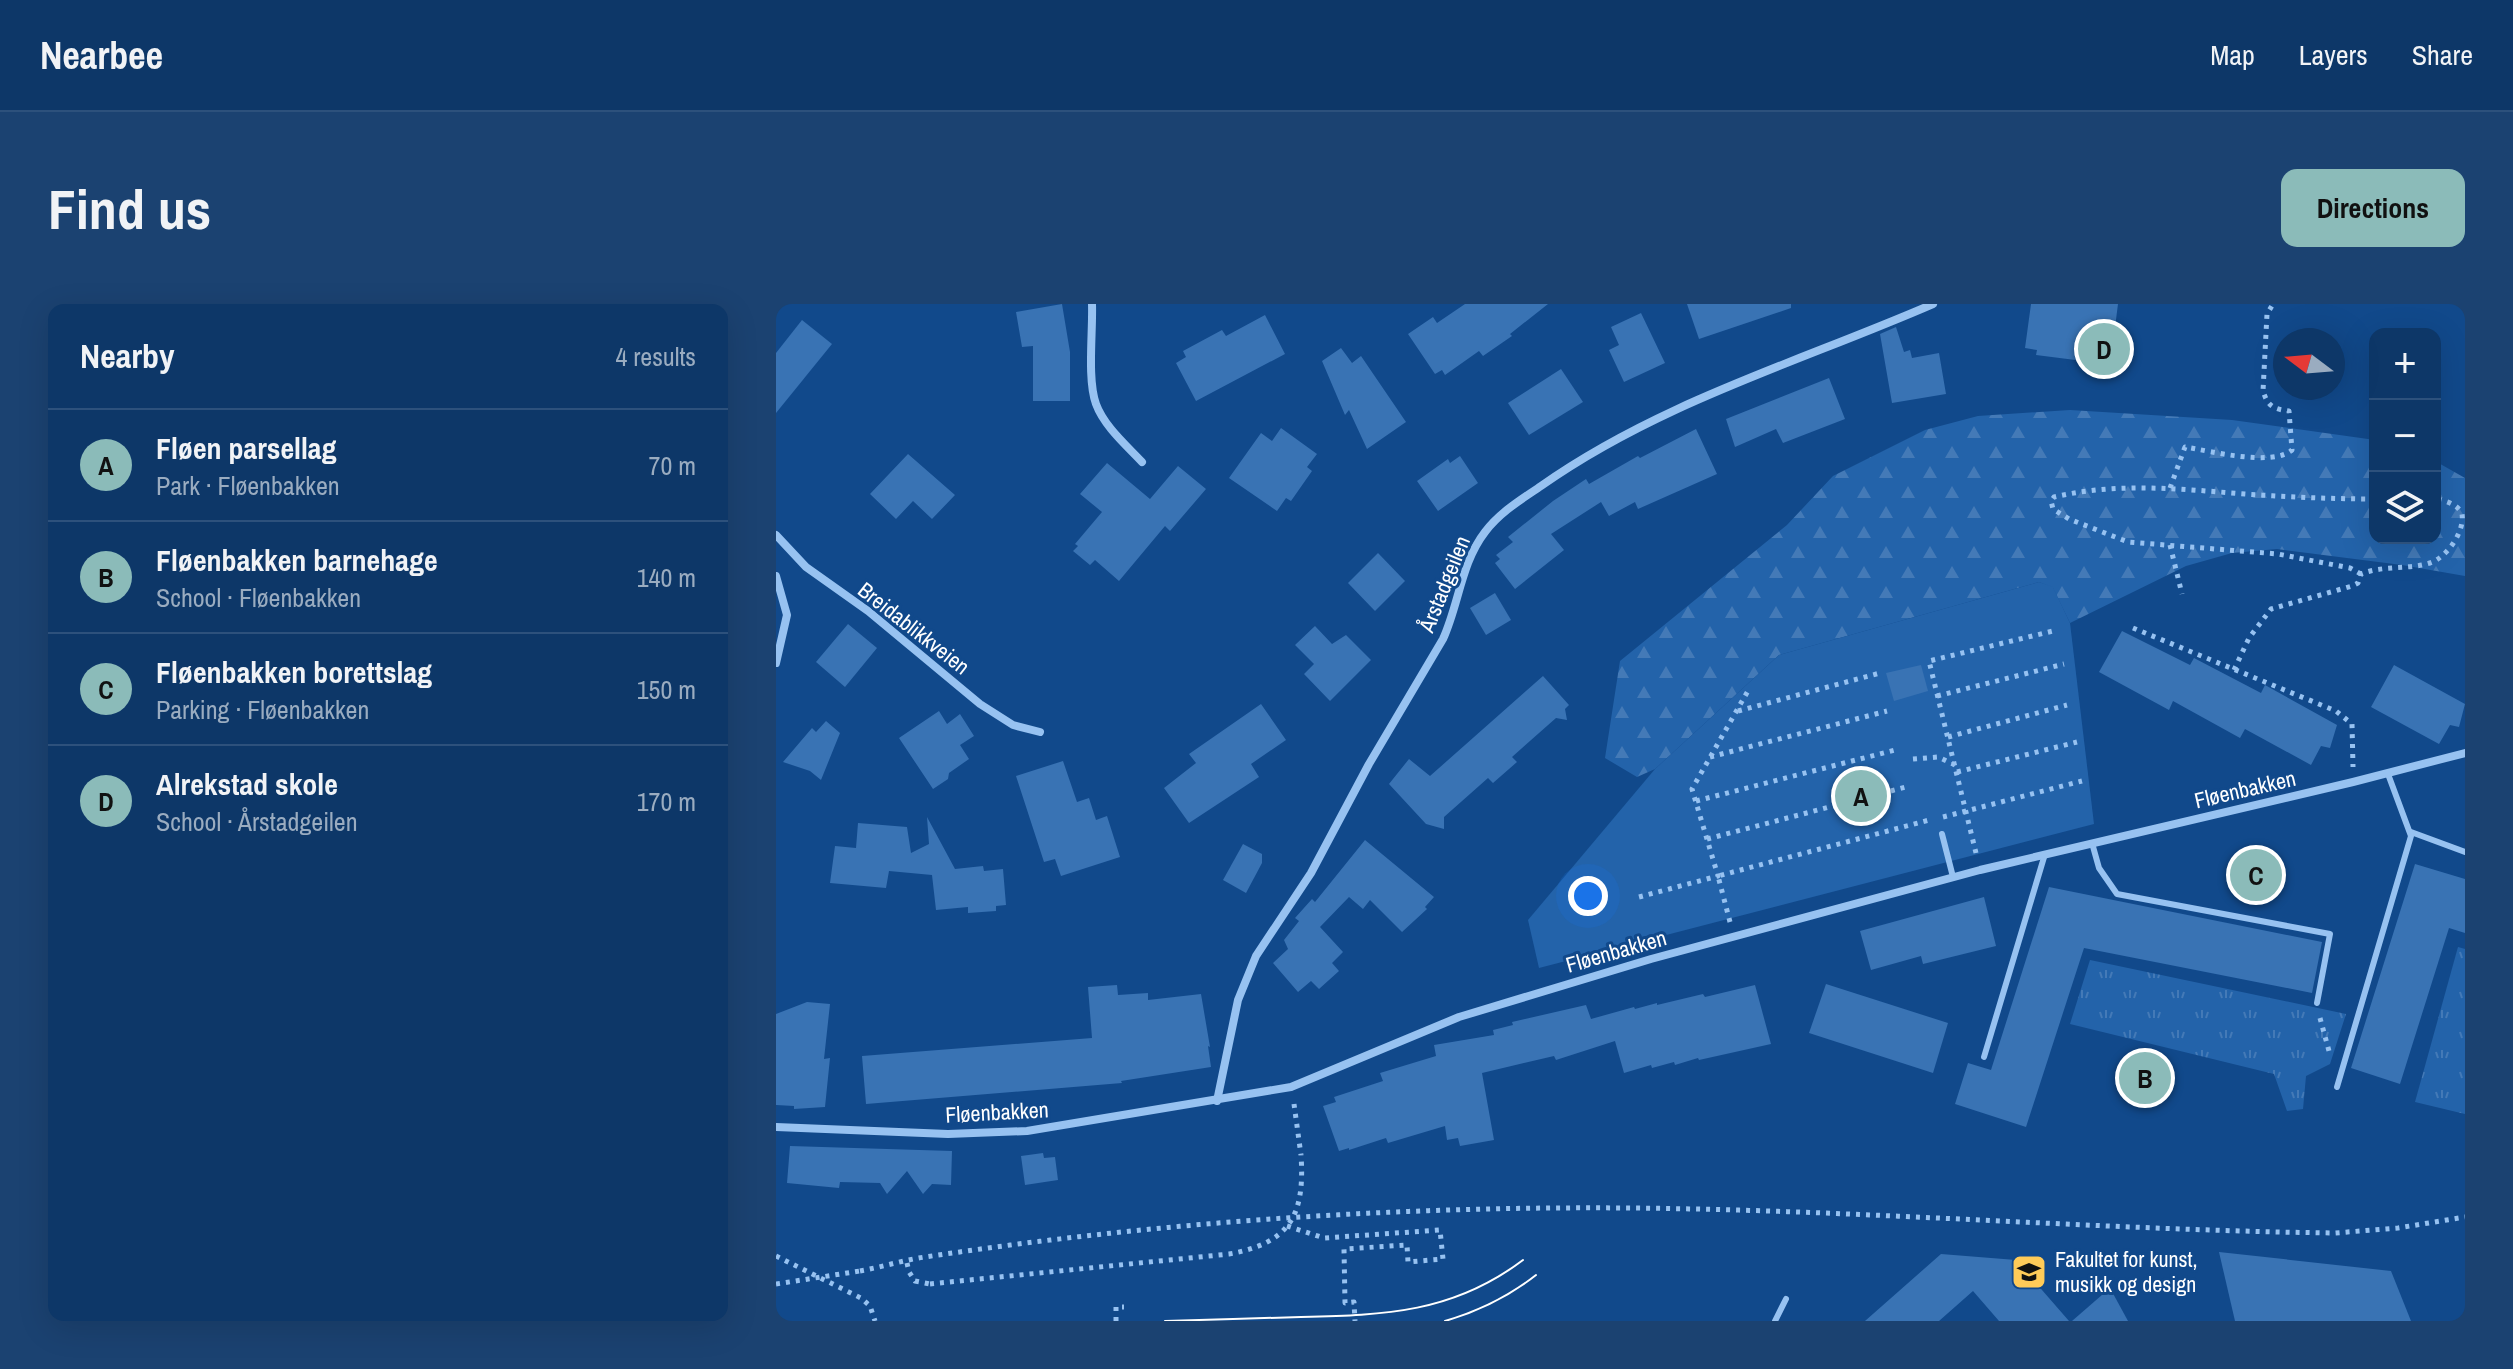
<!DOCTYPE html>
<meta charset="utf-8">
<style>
:root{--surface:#0d3768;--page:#1b4271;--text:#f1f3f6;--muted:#9aacc0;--line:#2d517c;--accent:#8bbbb9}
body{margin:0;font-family:"Archivo Narrow",sans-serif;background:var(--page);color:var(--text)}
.controls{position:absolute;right:24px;top:24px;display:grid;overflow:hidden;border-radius:16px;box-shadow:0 8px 32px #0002}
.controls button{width:72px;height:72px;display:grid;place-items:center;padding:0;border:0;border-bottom:2px solid var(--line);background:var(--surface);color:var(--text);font:40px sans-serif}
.compass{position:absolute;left:1497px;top:24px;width:72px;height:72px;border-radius:50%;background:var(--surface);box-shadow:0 8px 32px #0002;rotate:286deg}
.you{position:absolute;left:812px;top:592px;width:28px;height:28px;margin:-20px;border:6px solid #fff;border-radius:50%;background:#1a73e8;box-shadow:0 0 0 12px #1a73e833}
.badge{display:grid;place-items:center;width:52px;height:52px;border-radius:50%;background:var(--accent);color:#111;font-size:26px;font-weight:700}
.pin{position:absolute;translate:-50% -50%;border:4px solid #fff;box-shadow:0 2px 8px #0006}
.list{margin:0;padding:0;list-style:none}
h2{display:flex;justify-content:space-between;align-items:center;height:104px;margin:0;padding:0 32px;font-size:34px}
h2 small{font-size:26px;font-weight:400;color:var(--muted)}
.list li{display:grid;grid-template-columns:52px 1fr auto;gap:24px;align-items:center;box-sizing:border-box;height:112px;padding:0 32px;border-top:2px solid var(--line)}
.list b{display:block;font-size:30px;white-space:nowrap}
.list p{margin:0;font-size:26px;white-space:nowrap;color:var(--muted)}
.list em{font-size:26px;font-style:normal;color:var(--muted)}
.icon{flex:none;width:44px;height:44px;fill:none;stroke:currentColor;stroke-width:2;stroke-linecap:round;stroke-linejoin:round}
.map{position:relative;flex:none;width:1689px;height:1017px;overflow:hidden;border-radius:16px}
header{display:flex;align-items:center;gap:48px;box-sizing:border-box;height:112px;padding:0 40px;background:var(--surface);border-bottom:2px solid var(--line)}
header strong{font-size:38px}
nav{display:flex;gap:44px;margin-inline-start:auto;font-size:28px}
.intro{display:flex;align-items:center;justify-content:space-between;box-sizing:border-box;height:192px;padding:0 48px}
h1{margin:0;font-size:56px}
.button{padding:20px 36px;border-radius:16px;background:var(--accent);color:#111;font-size:28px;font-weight:700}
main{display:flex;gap:48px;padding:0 48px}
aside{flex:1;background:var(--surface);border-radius:16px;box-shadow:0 8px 32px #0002}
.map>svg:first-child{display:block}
.grass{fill:url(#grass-tufts)}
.forest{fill:url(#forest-firs)}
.garden{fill:#2363aa}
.building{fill:#3973b4}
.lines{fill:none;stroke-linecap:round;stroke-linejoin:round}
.path{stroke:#97c2f1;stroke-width:5;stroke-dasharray:4 6;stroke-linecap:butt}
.service{stroke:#97c2f1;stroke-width:6}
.minor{stroke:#97c2f1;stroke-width:8}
.tram{stroke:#fff;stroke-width:2}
.path-bridge{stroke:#97c2f1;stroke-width:5;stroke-dasharray:4 6;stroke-linecap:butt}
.labels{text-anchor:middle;stroke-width:6;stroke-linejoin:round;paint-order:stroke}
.street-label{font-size:22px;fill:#fff;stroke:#11498b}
.poi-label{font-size:22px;fill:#fff;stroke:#11498b;text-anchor:start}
</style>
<header>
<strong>Nearbee</strong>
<nav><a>Map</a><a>Layers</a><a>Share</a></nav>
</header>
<div class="intro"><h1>Find us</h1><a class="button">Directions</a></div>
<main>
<aside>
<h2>Nearby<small>4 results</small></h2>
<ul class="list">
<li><span class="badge">A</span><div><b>Fløen parsellag</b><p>Park · Fløenbakken</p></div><em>70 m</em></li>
<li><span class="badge">B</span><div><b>Fløenbakken barnehage</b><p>School · Fløenbakken</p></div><em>140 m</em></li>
<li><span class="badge">C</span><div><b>Fløenbakken borettslag</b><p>Parking · Fløenbakken</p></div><em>150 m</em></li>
<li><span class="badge">D</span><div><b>Alrekstad skole</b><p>School · Årstadgeilen</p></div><em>170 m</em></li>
</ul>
</aside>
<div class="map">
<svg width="1689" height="1017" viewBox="0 0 1689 1017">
<defs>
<pattern id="grass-tufts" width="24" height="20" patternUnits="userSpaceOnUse" patternTransform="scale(2)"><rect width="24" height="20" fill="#2363aa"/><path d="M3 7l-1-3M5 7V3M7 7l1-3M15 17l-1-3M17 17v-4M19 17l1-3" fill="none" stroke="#447ab7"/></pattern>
<pattern id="forest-firs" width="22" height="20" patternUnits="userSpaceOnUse" patternTransform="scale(2)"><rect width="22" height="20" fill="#2363aa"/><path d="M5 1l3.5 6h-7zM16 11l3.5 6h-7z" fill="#447ab7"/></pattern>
</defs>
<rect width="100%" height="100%" fill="#11498b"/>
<g class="grass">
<path d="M1682,643L1689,645V810L1639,798Z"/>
<path d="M1314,656L1570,710L1554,760L1530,772L1527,805L1511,807L1498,770L1294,720Z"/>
</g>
<path class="forest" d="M1294,106L1456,116L1599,136V234H1659V157L1689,174V272L1626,261L1501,245L1456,249L1410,262L1294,319L1277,284L1263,278L1003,351L879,465L861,473L829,454L844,357L1011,221L1057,172L1149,126L1202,112Z"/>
<path class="garden" d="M1263,278L1277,283L1294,319L1318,520L763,664L752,616L879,465L1003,351Z"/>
<g class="building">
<path d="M286,0L294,48V97H257V42L246,43L240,8Z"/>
<path d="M689,0H772L734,30L736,32L707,52L703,47L669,71L666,66L659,70L632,30L657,13L661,19Z"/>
<path d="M911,0H1015V4L923,35Z"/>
<path d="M1255,0H1342L1335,55L1323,54V59L1260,51L1261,46L1249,44Z"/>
<path d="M865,9L889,59L848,78L833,46L843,41L835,23Z"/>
<path d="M489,11L509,50L420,97L400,59L410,53L407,47L446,26L450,32Z"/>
<path d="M26,16L56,40L0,109V49Z"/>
<path d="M1120,23L1128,48L1134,46L1136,54L1163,49L1170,90L1116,99L1104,30Z"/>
<path d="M565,44L576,59L585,52L630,118L591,145L573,106L569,111L546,57Z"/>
<path d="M785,65L807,98L753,131L732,99Z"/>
<path d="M1053,74L1069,115L1007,139L1000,125L959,143L950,115Z"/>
<path d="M505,124L541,150L531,163L536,167L515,197L510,194L501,207L453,174L485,129L496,137Z"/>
<path d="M920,125L941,170L862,205L859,198L833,212L825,198L775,230L788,246L739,285L719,259L724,255L720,251L737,238L732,233L777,197L810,175L813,180L862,152L864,154Z"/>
<path d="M132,150L179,191L156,215L137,197L120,215L94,190Z"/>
<path d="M684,152L702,179L662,207L641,177L672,155L674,159Z"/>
<path d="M331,159L374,195L402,162L430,185L394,227L389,222L343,277L319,256L314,261L297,247L302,242L299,240L326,208L304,190Z"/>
<path d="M602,249L629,277L599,307L572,279Z"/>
<path d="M719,289L735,316L710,331L694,304Z"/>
<path d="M72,320L101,344L69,383L40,358Z"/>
<path d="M539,322L556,340L570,331L595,356L554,397L528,370L538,360L519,341Z"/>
<path d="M1346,327L1414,361L1418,354L1485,389L1489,381L1561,421L1554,444L1545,442L1535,461L1469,425L1464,434L1397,397L1393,406L1323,368Z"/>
<path d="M1145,361L1152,387L1118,397L1110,369Z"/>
<path d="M1618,361L1689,400L1683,423L1674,421L1663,440L1595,403Z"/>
<path d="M767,372L793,401L789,405L791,416L780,414L736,453L741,458L717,479L712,474L668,513V525L650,520L613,480L633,455L654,472Z"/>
<path d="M485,400L510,436L475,460L483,473L413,519L388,484L420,459L413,450Z"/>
<path d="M163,407L171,420L184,410L198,432L184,441L193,455L173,469L172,475L157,485L123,434Z"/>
<path d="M50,417L64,429L45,476L34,467L7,458L36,424L40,428Z"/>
<path d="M287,457L301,498L313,494L320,516L331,512L344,553L285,572L279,555L268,558L240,472Z"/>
<path d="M151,513L179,565L207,562L208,567L227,565L230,601L220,602V607L192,609V603L160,606L156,571L113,567L110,584L54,579L59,542L80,544L82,519L131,523L135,549L153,540Z"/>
<path d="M589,536L658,593L649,603L651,605L626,628L594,596L587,605L573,593L544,623L567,648L556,659L563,667L543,685L535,677L522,688L497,659L512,645L508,636L523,617L519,614L536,595L539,598Z"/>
<path d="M467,540L486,550V559L470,589L447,576Z"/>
<path d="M1639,560L1689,575V629L1673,624L1624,780L1575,764Z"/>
<path d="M1273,583L1546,638L1536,689L1308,644L1250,823L1179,800L1192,759L1215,766Z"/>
<path d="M1208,593L1220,642L1147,660L1145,652L1095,666L1084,627Z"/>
<path d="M1050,680L1172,719L1157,769L1033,729Z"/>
<path d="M341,681L342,691L372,689V696L425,690L434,743L432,742L435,763L345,777L346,779L90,800L86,752L316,734L312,683Z"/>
<path d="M979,681L995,740L923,756L922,754L899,761L898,758L876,764L875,761L848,769L839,737L780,756L778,752L706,769L718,836L684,842L682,834L671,836L669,822L612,839L610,834L573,846V844L563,847L547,802L560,798L558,793L607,777L604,769L660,752L658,741L718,731L717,726L737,721L736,718L810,701L815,715L858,703L859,705L881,699V701L927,690L929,693Z"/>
<path d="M31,698L54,700L48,755L54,754L49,803L18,805V802L0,801V710Z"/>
<path d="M14,842L176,847L175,881L156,880L147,890L131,867L111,890L104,879L64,878L63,884L11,879Z"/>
<path d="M267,849L268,854L279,853L282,876L249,881L245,852Z"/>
<path d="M1443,948L1615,967L1635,1017H1459Z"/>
<path d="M1165,950L1240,956L1293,1017H1223L1197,987L1163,1017H1089Z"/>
<path d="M1334,984L1352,1017H1296Z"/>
</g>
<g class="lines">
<g class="path">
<path d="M1394,184L1409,143C1434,147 1496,163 1516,146L1513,107C1498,105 1492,103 1487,87L1491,10L1497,0"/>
<path d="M1394,241L1406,290"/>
<path d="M1585,270L1574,264L1502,250L1352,238L1293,215L1277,205L1275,197L1278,193C1342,178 1404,185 1469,190C1512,193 1555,195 1599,195"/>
<path d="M1357,324L1560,407L1576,420L1577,463"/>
<path d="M1458,366L1473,334L1495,305L1576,282L1582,279L1585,270C1607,261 1631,266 1654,259C1670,254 1689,228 1686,210C1682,200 1668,196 1659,195"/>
<path d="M1161,392L1288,360"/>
<path d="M962,407L1104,369"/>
<path d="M1172,433L1291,401"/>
<path d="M934,453L1111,407"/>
<path d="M1137,455L1162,453L1179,461"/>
<path d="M1181,468L1301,438"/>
<path d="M920,497L1119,446"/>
<path d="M1167,513L1306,477"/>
<path d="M931,535L1130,483"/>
<path d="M1200,549L1153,357L1277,327"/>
<path d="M863,593L942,572L916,485L973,385"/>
<path d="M954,618L942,572L1157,515"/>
<path d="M1544,714L1553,747"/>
<path d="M518,800L525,851"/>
<path d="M511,922L548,934L664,926L667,955L632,958L631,941L568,945L569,999L578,998L579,1017"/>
<path d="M0,952L85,994L94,1002L99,1017"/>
<path d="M131,959L133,968L139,977L154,980"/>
<path d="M84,967C106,963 128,956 149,953C382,918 618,902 853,904C1089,906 1324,926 1559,929L1622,924L1689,913"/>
<path d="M340,1017V1003H348"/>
</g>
<g class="service">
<path d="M1635,528L1689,548"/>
<path d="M1166,530L1177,573"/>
<path d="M1316,539L1323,564L1341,590L1554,630L1541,699"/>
<path d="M1208,753L1269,550"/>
<path d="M1561,783L1635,532L1612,470"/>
<path d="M999,1017L1010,995"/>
</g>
<g class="minor">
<path d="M316,0C317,28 311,75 320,100C328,122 350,141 366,158"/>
<path d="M0,231L30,263L92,307L204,400L237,421L264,428"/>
<path d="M0,272L11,311L0,359"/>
<path d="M441,797L462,696L480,652L535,569L593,460L667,335C683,300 685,259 709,228C724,208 746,195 765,182C884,98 1026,57 1157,0"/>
<path d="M0,823L172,830L251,827L515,783L683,713L875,655L1204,566L1577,478L1689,449"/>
</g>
<g class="tram">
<path d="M389,1017C434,1016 480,1014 525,1013C609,1011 677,1009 747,956"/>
<path d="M669,1017C703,1007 732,993 760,971"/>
</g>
<g class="path-bridge">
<path d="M0,980L84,967"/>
<path d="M154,980L453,950C515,939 529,910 525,851"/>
</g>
</g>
<defs>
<symbol id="university-square" viewBox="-11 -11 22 22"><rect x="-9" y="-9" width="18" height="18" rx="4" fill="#ffcb58" stroke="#11498b"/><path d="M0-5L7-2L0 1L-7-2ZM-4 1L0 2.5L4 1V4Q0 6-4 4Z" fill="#111"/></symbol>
</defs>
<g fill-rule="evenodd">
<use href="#university-square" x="1233" y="948" width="40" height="40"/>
</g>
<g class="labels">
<g class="street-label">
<text transform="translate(668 280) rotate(-68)" y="8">Årstadgeilen</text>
<text transform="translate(138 324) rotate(38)" y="8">Breidablikkveien</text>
<text transform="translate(1469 485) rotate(-13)" y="8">Fløenbakken</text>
<text transform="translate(840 647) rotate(-16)" y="8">Fløenbakken</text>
<text transform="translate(221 808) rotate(-3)" y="8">Fløenbakken</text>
</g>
<g class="poi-label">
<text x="1279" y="963">Fakultet for kunst,<tspan x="1279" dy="25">musikk og design</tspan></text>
</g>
</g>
</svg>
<div class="controls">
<button>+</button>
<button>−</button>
<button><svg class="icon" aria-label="layers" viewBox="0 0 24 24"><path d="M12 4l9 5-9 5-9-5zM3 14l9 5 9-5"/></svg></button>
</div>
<svg class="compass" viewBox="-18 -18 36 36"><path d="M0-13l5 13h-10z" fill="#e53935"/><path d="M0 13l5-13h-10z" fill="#9aacc0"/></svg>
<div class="you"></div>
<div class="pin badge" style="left:1085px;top:492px">A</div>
<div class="pin badge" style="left:1369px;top:774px">B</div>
<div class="pin badge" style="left:1480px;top:571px">C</div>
<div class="pin badge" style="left:1328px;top:45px">D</div>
</div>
</main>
